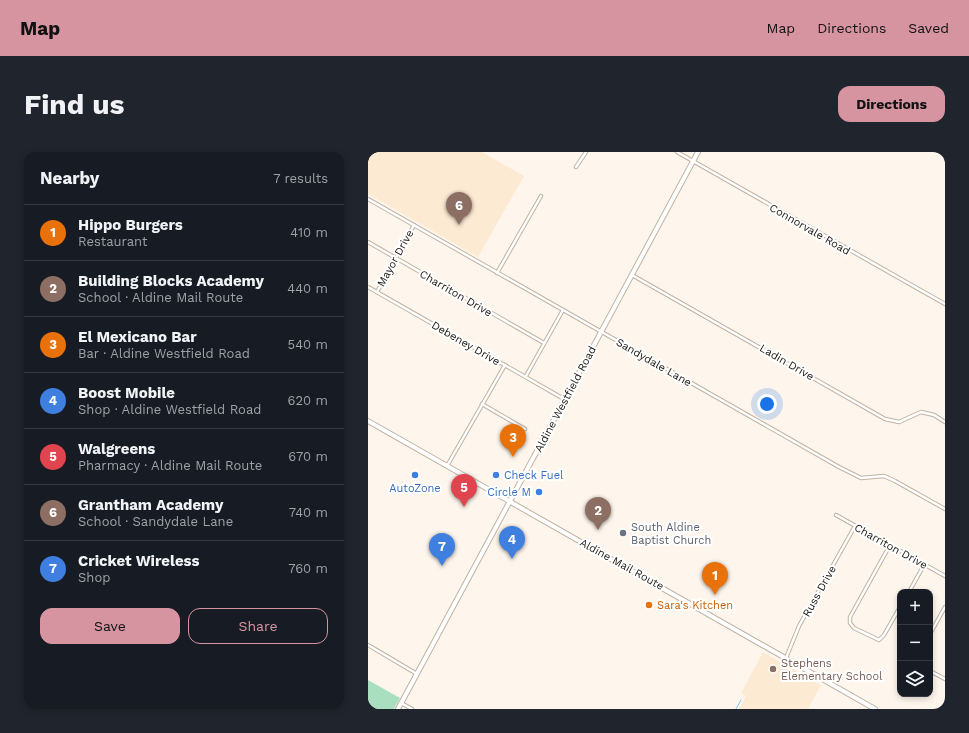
<!DOCTYPE html>
<meta charset="utf-8">
<style>
:root{--surface:#171b24;--page:#20242c;--text:#f1f3f6;--muted:#9ea1a6;--line:#363941;--accent:#d694a0}
body{margin:0;font-family:"Work Sans",sans-serif;background:var(--page);color:var(--text)}
.controls{position:absolute;right:12px;bottom:12px;display:grid;overflow:hidden;border-radius:8px;box-shadow:0 2px 6px #0003}
.controls button{width:36px;height:36px;display:grid;place-items:center;padding:0;border:0;border-bottom:1px solid var(--line);background:var(--surface);color:var(--text);font:20px sans-serif}
.you{position:absolute;left:399px;top:252px;width:14px;height:14px;margin:-10px;border:3px solid #fff;border-radius:50%;background:#1a73e8;box-shadow:0 0 0 6px #1a73e833}
.badge{display:grid;place-items:center;width:26px;height:26px;border-radius:50%;background:var(--accent);color:#fff;font-size:13px;font-weight:700}
.pin{position:absolute;translate:-50% -33px;filter:drop-shadow(0 1px 2px #0008)}
.pin::after{content:'';position:absolute;top:21px;width:14px;height:12px;background:inherit;clip-path:polygon(0 0,100% 0,50% 100%)}
.list{margin:0;padding:0;list-style:none}
h2{display:flex;justify-content:space-between;align-items:center;height:52px;margin:0;padding:0 16px;font-size:17px}
h2 small{font-size:13px;font-weight:400;color:var(--muted)}
.list li{display:grid;grid-template-columns:26px 1fr auto;gap:12px;align-items:center;box-sizing:border-box;height:56px;padding:0 16px;border-top:1px solid var(--line)}
.list b{display:block;font-size:15px;white-space:nowrap}
.list p{margin:0;font-size:13px;white-space:nowrap;color:var(--muted)}
.list em{font-size:13px;font-style:normal;color:var(--muted)}
.actions{display:flex;gap:8px;padding:12px 16px}
.actions a{flex:1;padding:9px 0;border:1px solid var(--accent);border-radius:12px;text-align:center;font-size:14px;color:var(--accent)}
.actions .main{background:var(--accent);color:#111}
.icon{flex:none;width:22px;height:22px;fill:none;stroke:currentColor;stroke-width:2;stroke-linecap:round;stroke-linejoin:round}
.map{position:relative;flex:none;width:577px;height:557px;overflow:hidden;border-radius:12px}
header{display:flex;align-items:center;gap:24px;box-sizing:border-box;height:56px;padding:0 20px;background:var(--accent);color:#111}
header strong{font-size:19px}
nav{display:flex;gap:22px;margin-inline-start:auto;font-size:14px}
.intro{display:flex;align-items:center;justify-content:space-between;box-sizing:border-box;height:96px;padding:0 24px}
h1{margin:0;font-size:28px}
.button{padding:10px 18px;border-radius:12px;background:var(--accent);color:#111;font-size:14px;font-weight:700}
main{display:flex;gap:24px;padding:0 24px}
aside{flex:1;background:var(--surface);border-radius:12px;box-shadow:0 2px 6px #0003}
.map>svg:first-child{display:block}
.built{fill:#fdead3}
.green{fill:#a9dfbe}
.lines{fill:none;stroke-linecap:round;stroke-linejoin:round}
.stream{stroke:#84c0ed;stroke-width:1}
.street-casing{stroke:#bfb2a2;stroke-width:4.5}
.secondary-casing{stroke:#bfb2a2;stroke-width:6}
.street{stroke:#fff;stroke-width:2.5}
.secondary{stroke:#fff;stroke-width:4}
.shop-dot{fill:#3f7fe0;stroke:#fff;stroke-width:1.5}
.worship-dot{fill:#6b7280;stroke:#fff;stroke-width:1.5}
.food-dot{fill:#e8710a;stroke:#fff;stroke-width:1.5}
.education-dot{fill:#8d6e63;stroke:#fff;stroke-width:1.5}
.labels{text-anchor:middle;stroke-width:4;stroke-linejoin:round;paint-order:stroke}
.street-label{font-size:11px;fill:#1c1711;stroke:#fff}
.shop-label{font-size:11px;fill:#366cbe;stroke:#fff;text-anchor:start}
.worship-label{font-size:11px;fill:#5b616d;stroke:#fff;text-anchor:start}
.food-label{font-size:11px;fill:#c56008;stroke:#fff;text-anchor:start}
.education-label{font-size:11px;fill:#785e54;stroke:#fff;text-anchor:start}
</style>
<header>
<strong>Map</strong>
<nav><a>Map</a><a>Directions</a><a>Saved</a></nav>
</header>
<div class="intro"><h1>Find us</h1><a class="button">Directions</a></div>
<main>
<aside>
<h2>Nearby<small>7 results</small></h2>
<ul class="list">
<li><span class="badge" style="background:#e8710a">1</span><div><b>Hippo Burgers</b><p>Restaurant</p></div><em>410 m</em></li>
<li><span class="badge" style="background:#8d6e63">2</span><div><b>Building Blocks Academy</b><p>School · Aldine Mail Route</p></div><em>440 m</em></li>
<li><span class="badge" style="background:#e8710a">3</span><div><b>El Mexicano Bar</b><p>Bar · Aldine Westfield Road</p></div><em>540 m</em></li>
<li><span class="badge" style="background:#3f7fe0">4</span><div><b>Boost Mobile</b><p>Shop · Aldine Westfield Road</p></div><em>620 m</em></li>
<li><span class="badge" style="background:#e0444e">5</span><div><b>Walgreens</b><p>Pharmacy · Aldine Mail Route</p></div><em>670 m</em></li>
<li><span class="badge" style="background:#8d6e63">6</span><div><b>Grantham Academy</b><p>School · Sandydale Lane</p></div><em>740 m</em></li>
<li><span class="badge" style="background:#3f7fe0">7</span><div><b>Cricket Wireless</b><p>Shop</p></div><em>760 m</em></li>
</ul>
<div class="actions"><a class="main">Save</a><a>Share</a></div>
</aside>
<div class="map">
<svg width="577" height="557" viewBox="0 0 577 557">
<rect width="100%" height="100%" fill="#fef6ec"/>
<g class="built">
<path d="M0,0H114L156,24L110,105L0,42Z"/>
<path d="M395,500L453,533L440,557H371L378,544L373,541Z"/>
</g>
<path class="green" d="M0,528L32,546L26,557H0Z"/>
<g class="lines">
<path class="stream" d="M368,557L373,548"/>
<defs>
<g id="street">
<path d="M309,0L577,152"/>
<path d="M208,15L218,0"/>
<path d="M0,47L471,315L493,326L516,324L527,329L577,357"/>
<path d="M0,90L176,191"/>
<path d="M129,121L173,44"/>
<path d="M264,123L517,267L531,270L553,260L566,263L577,270"/>
<path d="M0,135L196,247"/>
<path d="M9,140L46,73"/>
<path d="M158,224L195,158"/>
<path d="M114,252L157,277"/>
<path d="M79,314L137,213"/>
<path d="M468,363L577,424"/>
<path d="M522,393L482,465V471L486,476L511,488L516,483L532,455"/>
<path d="M541,440L556,413"/>
<path d="M562,482L577,455"/>
<path d="M0,493L49,522"/>
<path d="M418,506L431,474L487,374"/>
<path d="M562,519L577,527"/>
<path d="M33,551L44,557"/>
</g>
<g id="secondary">
<path d="M0,269L507,557"/>
<path d="M30,557L330,0"/>
</g>
</defs>
<use href="#street" class="street-casing"/>
<use href="#secondary" class="secondary-casing"/>
<use href="#street" class="street"/>
<use href="#secondary" class="secondary"/>
</g>
<g class="shop-dot">
<circle cx="47" cy="323" r="4"/>
<circle cx="128" cy="323" r="4"/>
<circle cx="171" cy="340" r="4"/>
</g>
<circle class="worship-dot" cx="255" cy="381" r="4"/>
<circle class="food-dot" cx="281" cy="453" r="4"/>
<circle class="education-dot" cx="405" cy="517" r="4"/>
<g class="labels">
<g class="street-label">
<text transform="translate(442 77) rotate(30)" y="4">Connorvale Road</text>
<text transform="translate(27 106) rotate(-61)" y="4">Mayor Drive</text>
<text transform="translate(88 141) rotate(30)" y="4">Charriton Drive</text>
<text transform="translate(98 191) rotate(30)" y="4">Debeney Drive</text>
<text transform="translate(286 210) rotate(30)" y="4">Sandydale Lane</text>
<text transform="translate(419 210) rotate(30)" y="4">Ladin Drive</text>
<text transform="translate(197 247) rotate(-62)" y="4">Aldine Westfield Road</text>
<text transform="translate(523 394) rotate(29)" y="4">Charriton Drive</text>
<text transform="translate(254 412) rotate(29)" y="4">Aldine Mail Route</text>
<text transform="translate(451 439) rotate(-61)" y="4">Russ Drive</text>
</g>
<g class="shop-label">
<text x="136" y="327">Check Fuel</text>
<text x="47" y="340" text-anchor="middle">AutoZone</text>
<text x="163" y="344" text-anchor="end">Circle M</text>
</g>
<g class="worship-label">
<text x="263" y="379">South Aldine<tspan x="263" dy="13">Baptist Church</tspan></text>
</g>
<g class="food-label">
<text x="289" y="457">Sara's Kitchen</text>
</g>
<g class="education-label">
<text x="413" y="515">Stephens<tspan x="413" dy="13">Elementary School</tspan></text>
</g>
</g>
</svg>
<div class="controls">
<button>+</button>
<button>−</button>
<button><svg class="icon" aria-label="layers" viewBox="0 0 24 24"><path d="M12 4l9 5-9 5-9-5zM3 14l9 5 9-5"/></svg></button>
</div>
<div class="you"></div>
<div class="pin badge" style="left:347px;top:443px;background:#e8710a">1</div>
<div class="pin badge" style="left:230px;top:378px;background:#8d6e63">2</div>
<div class="pin badge" style="left:145px;top:305px;background:#e8710a">3</div>
<div class="pin badge" style="left:144px;top:407px;background:#3f7fe0">4</div>
<div class="pin badge" style="left:96px;top:355px;background:#e0444e">5</div>
<div class="pin badge" style="left:91px;top:73px;background:#8d6e63">6</div>
<div class="pin badge" style="left:74px;top:414px;background:#3f7fe0">7</div>
</div>
</main>
